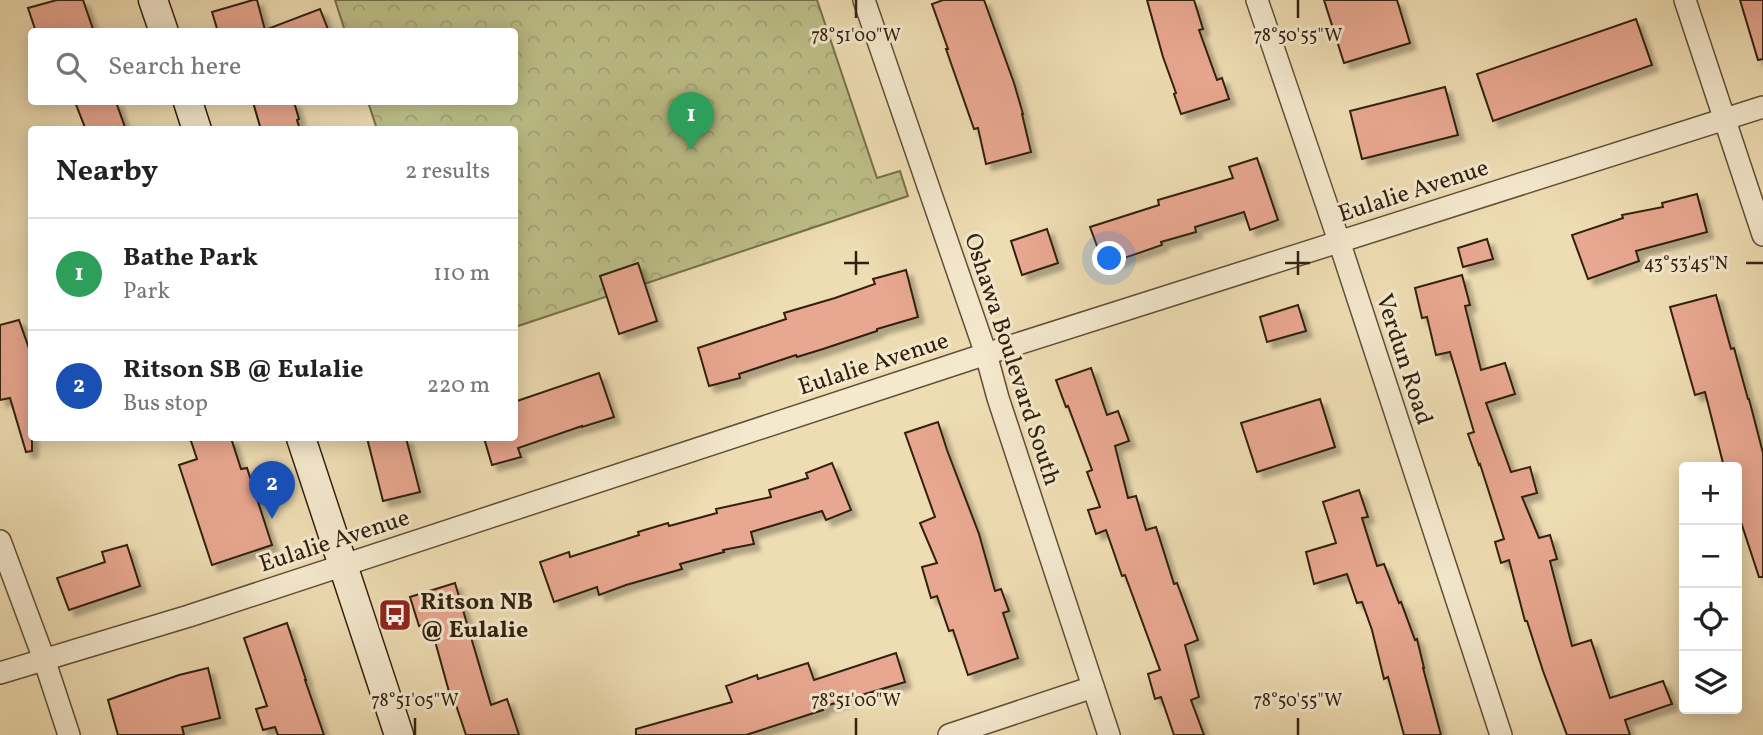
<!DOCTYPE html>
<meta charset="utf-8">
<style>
:root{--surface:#fff;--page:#f6f6f6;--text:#222;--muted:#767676;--line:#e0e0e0;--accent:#0f766e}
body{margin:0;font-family:Vollkorn,serif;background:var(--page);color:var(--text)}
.controls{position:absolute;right:21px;bottom:21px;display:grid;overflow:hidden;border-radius:7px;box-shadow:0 4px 18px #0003}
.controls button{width:63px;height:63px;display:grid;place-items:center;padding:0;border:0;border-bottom:2px solid var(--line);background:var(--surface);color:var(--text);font:35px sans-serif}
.you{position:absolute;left:1110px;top:259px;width:24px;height:24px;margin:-18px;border:5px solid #fff;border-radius:50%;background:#1a73e8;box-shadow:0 0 0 10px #1a73e833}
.badge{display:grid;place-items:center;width:46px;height:46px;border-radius:50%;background:var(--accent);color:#fff;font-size:23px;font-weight:700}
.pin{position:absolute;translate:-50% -58px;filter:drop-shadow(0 2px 4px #0008)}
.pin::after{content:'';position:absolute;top:37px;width:24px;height:21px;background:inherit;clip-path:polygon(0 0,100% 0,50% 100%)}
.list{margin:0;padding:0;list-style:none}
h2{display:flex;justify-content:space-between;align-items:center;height:91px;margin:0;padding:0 28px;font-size:30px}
h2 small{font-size:23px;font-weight:400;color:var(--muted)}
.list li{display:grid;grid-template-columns:46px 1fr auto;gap:21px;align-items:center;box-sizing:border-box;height:112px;padding:0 28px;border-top:2px solid var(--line)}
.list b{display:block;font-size:26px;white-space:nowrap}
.list p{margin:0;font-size:23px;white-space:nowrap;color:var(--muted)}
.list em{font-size:23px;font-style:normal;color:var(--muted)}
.icon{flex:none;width:38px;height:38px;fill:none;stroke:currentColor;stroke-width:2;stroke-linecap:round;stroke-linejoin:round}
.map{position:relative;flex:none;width:1763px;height:735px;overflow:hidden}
.search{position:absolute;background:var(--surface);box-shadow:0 4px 18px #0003;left:28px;top:28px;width:490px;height:77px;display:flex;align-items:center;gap:18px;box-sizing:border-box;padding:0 24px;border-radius:7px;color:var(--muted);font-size:26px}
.panel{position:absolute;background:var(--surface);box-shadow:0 4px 18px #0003;left:28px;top:126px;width:490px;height:315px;border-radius:7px}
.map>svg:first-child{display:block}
.park{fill:url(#park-crowns);stroke:#77704c;stroke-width:2}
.building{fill:#e8a790;stroke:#31200f;stroke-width:2;filter:url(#shadow)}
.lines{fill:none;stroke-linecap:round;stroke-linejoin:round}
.minor-casing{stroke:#604f38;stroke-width:24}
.secondary-casing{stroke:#31200f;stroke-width:31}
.minor{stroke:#f4e8cd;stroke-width:21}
.secondary{stroke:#f4e8cd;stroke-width:28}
.ticks{fill:none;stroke:#31200f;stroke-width:2.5}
.labels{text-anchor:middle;stroke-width:6;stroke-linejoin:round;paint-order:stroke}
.street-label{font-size:24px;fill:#31200f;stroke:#f4e8cd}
.poi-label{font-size:24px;font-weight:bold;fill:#31200f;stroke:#f4e8cd;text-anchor:start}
.ticks-label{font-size:18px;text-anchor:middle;fill:#31200f;stroke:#f4e8cd;stroke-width:6;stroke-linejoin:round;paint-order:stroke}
</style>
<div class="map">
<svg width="1763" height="735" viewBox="0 0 1763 735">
<defs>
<pattern id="park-crowns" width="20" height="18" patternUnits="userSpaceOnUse" patternTransform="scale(1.75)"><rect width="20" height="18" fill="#bdbf89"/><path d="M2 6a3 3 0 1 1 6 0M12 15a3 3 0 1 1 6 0" fill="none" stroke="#a3a475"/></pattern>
<filter id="shadow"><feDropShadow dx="6" dy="6" stdDeviation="2" flood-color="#0004"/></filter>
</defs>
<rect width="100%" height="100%" fill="#eedcb2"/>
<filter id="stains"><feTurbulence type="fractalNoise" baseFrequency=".00286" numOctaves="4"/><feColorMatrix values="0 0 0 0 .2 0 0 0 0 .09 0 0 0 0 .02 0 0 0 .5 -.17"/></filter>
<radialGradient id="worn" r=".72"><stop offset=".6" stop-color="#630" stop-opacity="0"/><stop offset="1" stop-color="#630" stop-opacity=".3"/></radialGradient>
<path class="park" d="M335,0H817L877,178L900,171L908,196L515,327L514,130L377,129L368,102H514V32L345,31Z"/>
<g class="building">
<path d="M57,0H83L94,32H36L28,8Z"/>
<path d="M253,0H257L265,30L320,9L329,32H218L212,12Z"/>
<path d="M943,0H984L1014,83L1023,114H1022L1031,152L986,164L978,128L974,129L946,49H948L932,4Z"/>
<path d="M1147,0H1194L1203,29L1199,30L1217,80L1222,78L1229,99L1181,114L1174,94L1176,93L1163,57Z"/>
<path d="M1324,0H1397L1410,43L1344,63Z"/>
<path d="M1740,0H1763V59L1758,60Z"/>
<path d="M1636,19L1652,65L1493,121L1477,74Z"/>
<path d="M1445,87L1458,135L1362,159L1350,111Z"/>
<path d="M75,102H116L126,130H86Z"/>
<path d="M253,102H294L299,119L297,120L300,130H261Z"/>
<path d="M1257,158L1278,220L1250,230L1244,212L1195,227L1196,232L1161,242L1162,245L1104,265L1090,227L1159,205L1158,200L1233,178L1229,167Z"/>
<path d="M1697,194L1707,232L1636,251L1639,261L1588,279L1572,235L1623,218L1622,215L1663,207L1662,203Z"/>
<path d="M1047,229L1058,263L1022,275L1011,241Z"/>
<path d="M1487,239L1493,259L1463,267L1458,248Z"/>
<path d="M638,263L657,321L619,334L600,276Z"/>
<path d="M906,270L918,317L877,329V331L823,349L797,357L796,355L739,374L740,378L709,386L698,348L786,319L784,313L835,298L875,284L873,279Z"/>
<path d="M1462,275L1470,305L1465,306L1481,370L1505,363L1515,394L1486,403L1511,472L1530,467L1537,493L1522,497L1539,538L1550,535L1557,559L1550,561L1572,646L1591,640L1610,698L1663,681L1672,704L1625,720L1630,735H1567L1543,671L1527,621H1525L1509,560L1501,563L1495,542L1504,539L1480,464L1479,465L1468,434L1474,432L1450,352L1436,355L1427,317L1422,318L1415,288Z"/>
<path d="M1716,295L1731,349L1734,348L1748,399H1749L1763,453V577H1759L1737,510V467H1724L1705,392L1695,395L1670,307Z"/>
<path d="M1298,305L1306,331L1267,342L1260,317Z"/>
<path d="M19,320L32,357V451L26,452L10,398L0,400V325Z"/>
<path d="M1091,368L1107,415L1118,411L1129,441L1115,446L1128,498L1136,496L1146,530L1156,527L1174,584L1177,583L1198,640L1185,645L1199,697L1191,700L1204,735H1174L1161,697L1155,699L1148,674L1160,670L1125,575L1122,576L1106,530L1096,534L1088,510L1100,507L1087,472L1092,470L1068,406L1066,407L1056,380Z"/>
<path d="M599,373L614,417L582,427V426L518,448L521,457L492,465L484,438H514V402Z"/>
<path d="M1320,399L1335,447L1257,472L1241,423Z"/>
<path d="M938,422L947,450L979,534L995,591L1001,589L1009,611L1003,613L1018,658L968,675L953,630L949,631L937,596L931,598L922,567L937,563L920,523L935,517L905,433Z"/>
<path d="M190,438H231L241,469L247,468L272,545L212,565L179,465L197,459Z"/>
<path d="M367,438H406L420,492L383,501Z"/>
<path d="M832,463L851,510L826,520L822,511L751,532L754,544L723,550L724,552L680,564L682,569L626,585L599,595L597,587L554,602L540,562L569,552L570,557L639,535L638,532L668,523L669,526L717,513L716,509L771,497L769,490L808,478L806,473Z"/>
<path d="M1359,490L1368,517L1362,518L1377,566L1384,564L1399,603L1401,602L1415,640L1417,639L1424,668H1423L1441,735H1404L1388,677L1384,679L1372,630L1362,602L1357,603L1347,574L1314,584L1306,552L1336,543L1323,502Z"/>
<path d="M127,545L140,586L69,610L57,578L105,562L102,552Z"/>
<path d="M455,583L491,705L507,699L519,735H466L456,705L453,706L430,623L419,626L410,597Z"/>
<path d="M287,623L306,680H305L324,735H278L275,727L263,730L256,709L267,706L244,638Z"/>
<path d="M896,653L905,682L822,707L823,710L746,735H636V729L732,702L726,686L757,675L758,679L808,663L814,680Z"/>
<path d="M208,668L220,718L182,727L184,735H118L108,700L179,675Z"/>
</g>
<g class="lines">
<defs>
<g id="minor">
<path d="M864,0L986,354L998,398L1109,735"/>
<path d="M1257,0L1339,241L1501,735"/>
<path d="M1685,0L1763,235"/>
<path d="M0,541L44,659L69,735"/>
<path d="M0,673L189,616L986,354L1763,107"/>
<path d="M949,735L1093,687"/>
</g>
<g id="secondary">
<path d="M153,0L164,32"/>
<path d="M188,102L197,130"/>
<path d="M301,438L399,735"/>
</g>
</defs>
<use href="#minor" class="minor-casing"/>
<use href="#secondary" class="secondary-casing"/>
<use href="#minor" class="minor"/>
<use href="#secondary" class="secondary"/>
</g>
<path class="ticks" d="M856,0V18M1298,0V18M856,251V275M1298,251V275M844,263H869M1285,263H1310M1746,263H1763M415,718V735M856,718V735M1298,718V735"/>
<defs>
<symbol id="bus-square" viewBox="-11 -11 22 22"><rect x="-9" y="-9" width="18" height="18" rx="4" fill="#8f2418" stroke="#f4e8cd"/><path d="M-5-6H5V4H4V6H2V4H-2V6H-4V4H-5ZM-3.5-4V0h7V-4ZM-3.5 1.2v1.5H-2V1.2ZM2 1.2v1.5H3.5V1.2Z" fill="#fff"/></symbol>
</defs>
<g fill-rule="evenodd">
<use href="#bus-square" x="376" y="596" width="38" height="38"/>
</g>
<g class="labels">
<g class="street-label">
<text transform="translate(1413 190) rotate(-18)" y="8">Eulalie Avenue</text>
<text transform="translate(1013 359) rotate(72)" y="8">Oshawa Boulevard South</text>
<text transform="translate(1405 359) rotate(72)" y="8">Verdun Road</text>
<text transform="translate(873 363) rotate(-18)" y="8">Eulalie Avenue</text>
<text transform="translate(334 540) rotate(-18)" y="8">Eulalie Avenue</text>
</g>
<g class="poi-label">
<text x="420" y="609">Ritson NB<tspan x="420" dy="28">@ Eulalie</tspan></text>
</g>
</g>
<g class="ticks-label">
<text x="856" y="41">78°51'00"W</text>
<text x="1298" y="41">78°50'55"W</text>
<text x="1686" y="269">43°53'45"N</text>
<text x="415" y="706">78°51'05"W</text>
<text x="856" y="706">78°51'00"W</text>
<text x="1298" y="706">78°50'55"W</text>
</g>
<rect width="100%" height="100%" filter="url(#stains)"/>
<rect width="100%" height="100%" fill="url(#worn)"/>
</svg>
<div class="controls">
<button>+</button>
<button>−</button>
<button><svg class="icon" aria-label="locate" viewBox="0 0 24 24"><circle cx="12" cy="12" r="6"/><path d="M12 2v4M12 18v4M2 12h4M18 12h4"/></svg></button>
<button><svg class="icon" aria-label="layers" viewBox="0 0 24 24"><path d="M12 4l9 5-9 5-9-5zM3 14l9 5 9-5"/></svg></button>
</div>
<div class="you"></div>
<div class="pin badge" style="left:691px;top:150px;background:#2e9e5b">1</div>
<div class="pin badge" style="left:272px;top:519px;background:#1a4fb4">2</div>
<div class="search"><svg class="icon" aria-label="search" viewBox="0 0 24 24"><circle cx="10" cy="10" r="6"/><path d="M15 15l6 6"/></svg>Search here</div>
<section class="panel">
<h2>Nearby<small>2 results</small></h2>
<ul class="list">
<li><span class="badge" style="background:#2e9e5b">1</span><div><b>Bathe Park</b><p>Park</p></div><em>110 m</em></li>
<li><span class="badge" style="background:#1a4fb4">2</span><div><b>Ritson SB @ Eulalie</b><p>Bus stop</p></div><em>220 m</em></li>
</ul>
</section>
</div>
